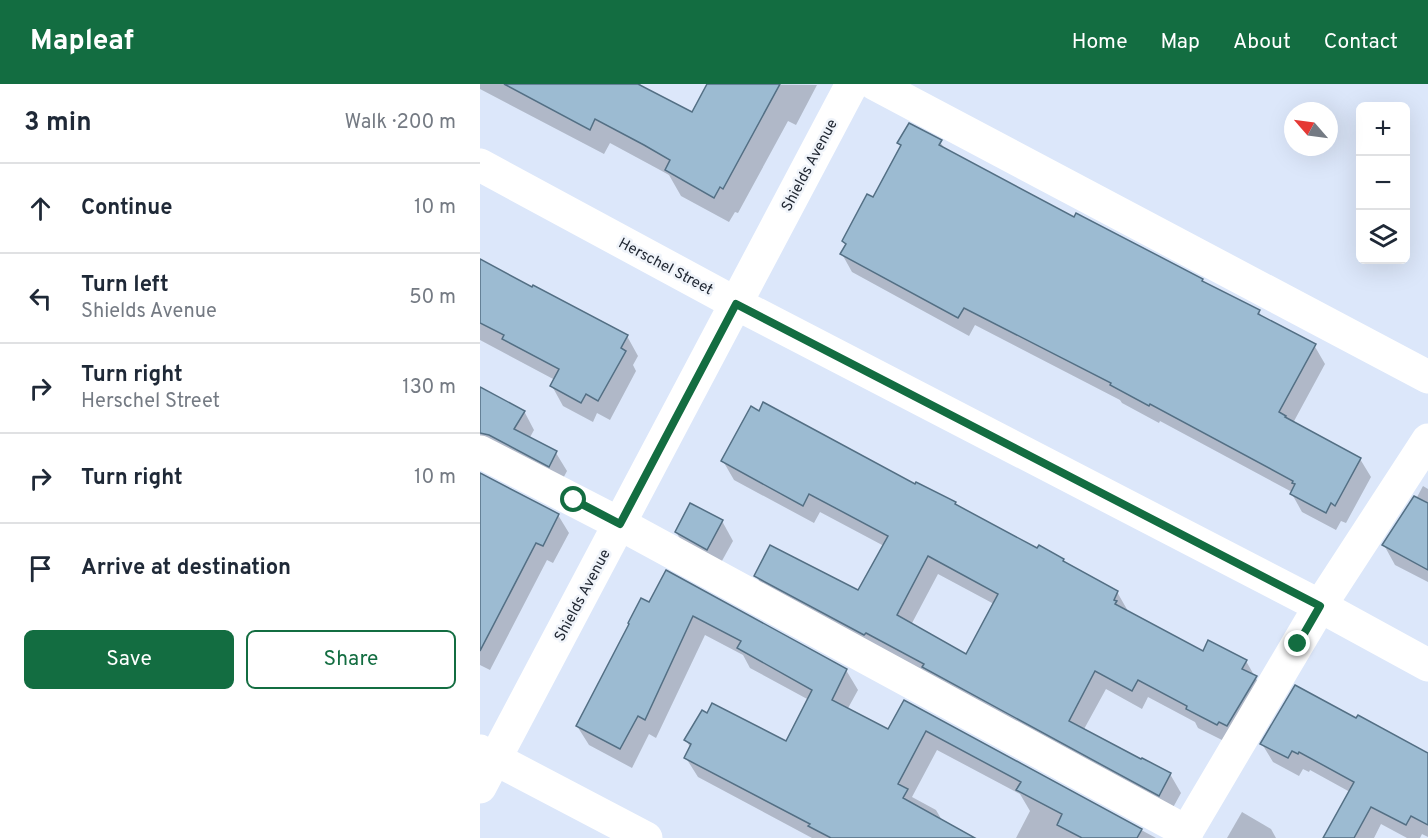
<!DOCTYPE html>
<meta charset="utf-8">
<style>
:root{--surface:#fff;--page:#f6f6f7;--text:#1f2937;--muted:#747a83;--line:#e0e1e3;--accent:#136d41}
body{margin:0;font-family:Overpass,sans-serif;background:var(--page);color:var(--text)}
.controls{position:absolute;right:18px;top:18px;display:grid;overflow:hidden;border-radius:9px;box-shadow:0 6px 24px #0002}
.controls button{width:54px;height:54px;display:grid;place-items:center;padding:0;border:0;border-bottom:2px solid var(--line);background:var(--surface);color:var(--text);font:30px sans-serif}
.compass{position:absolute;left:804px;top:18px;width:54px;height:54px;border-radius:50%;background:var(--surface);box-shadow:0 6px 24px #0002;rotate:298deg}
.stop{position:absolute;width:18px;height:18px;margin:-14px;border:4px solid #136d41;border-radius:50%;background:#fff}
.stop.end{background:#136d41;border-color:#fff;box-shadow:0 2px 6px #0008}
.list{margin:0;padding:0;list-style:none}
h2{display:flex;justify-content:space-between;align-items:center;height:78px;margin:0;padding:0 24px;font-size:26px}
h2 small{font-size:20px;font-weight:400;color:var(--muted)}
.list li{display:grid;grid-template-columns:39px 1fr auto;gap:18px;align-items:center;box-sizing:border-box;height:90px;padding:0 24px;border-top:2px solid var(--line)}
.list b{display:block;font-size:22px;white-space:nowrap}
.list p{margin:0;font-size:20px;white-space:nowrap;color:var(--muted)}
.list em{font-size:20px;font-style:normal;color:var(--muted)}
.actions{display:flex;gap:12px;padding:18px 24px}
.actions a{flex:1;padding:14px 0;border:2px solid var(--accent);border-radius:9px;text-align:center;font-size:21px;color:var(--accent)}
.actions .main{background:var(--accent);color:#fff}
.icon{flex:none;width:33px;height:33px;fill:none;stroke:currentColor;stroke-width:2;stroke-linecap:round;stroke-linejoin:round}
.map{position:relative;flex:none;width:948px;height:754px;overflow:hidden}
header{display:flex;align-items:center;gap:36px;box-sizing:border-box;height:84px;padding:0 30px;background:var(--accent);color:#fff}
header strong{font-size:28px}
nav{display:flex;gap:33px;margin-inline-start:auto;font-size:21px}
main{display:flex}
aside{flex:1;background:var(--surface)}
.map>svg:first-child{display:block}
.shadow{fill:#0003;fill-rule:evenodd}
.building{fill:#9cbbd2;stroke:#536f84;stroke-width:1.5;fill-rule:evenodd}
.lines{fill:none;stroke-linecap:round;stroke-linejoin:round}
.minor{stroke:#fff;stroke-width:33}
.route{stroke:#136d41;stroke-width:8}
.labels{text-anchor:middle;stroke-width:5;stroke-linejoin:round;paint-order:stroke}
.street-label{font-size:15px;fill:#1e2530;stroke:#f0f4fa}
</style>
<header>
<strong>Mapleaf</strong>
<nav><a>Home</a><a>Map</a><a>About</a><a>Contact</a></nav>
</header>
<main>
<aside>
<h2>3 min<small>Walk · 200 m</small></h2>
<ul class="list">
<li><svg class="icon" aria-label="ahead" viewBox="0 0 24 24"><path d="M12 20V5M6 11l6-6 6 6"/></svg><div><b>Continue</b></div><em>10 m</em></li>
<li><svg class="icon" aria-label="left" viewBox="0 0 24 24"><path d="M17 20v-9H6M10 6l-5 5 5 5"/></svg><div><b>Turn left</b><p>Shields Avenue</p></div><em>50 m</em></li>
<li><svg class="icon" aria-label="right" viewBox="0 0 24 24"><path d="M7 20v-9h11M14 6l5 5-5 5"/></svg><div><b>Turn right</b><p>Herschel Street</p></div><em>130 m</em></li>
<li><svg class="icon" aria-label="right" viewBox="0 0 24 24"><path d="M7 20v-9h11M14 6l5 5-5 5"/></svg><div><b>Turn right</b></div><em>10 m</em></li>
<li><svg class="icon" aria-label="arrive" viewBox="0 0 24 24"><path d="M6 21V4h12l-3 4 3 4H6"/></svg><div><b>Arrive at destination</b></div></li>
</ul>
<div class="actions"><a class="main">Save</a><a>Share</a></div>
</aside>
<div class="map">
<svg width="948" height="754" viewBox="0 0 948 754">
<rect width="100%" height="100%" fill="#dce7fa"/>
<g class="shadow">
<path d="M0,0H161L160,2L212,30L248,0L337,1L316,41L308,37L258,129L255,128L249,138L201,112L189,91L180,86L130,59L124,70L0,5Z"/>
<path d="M460,58L465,65L595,135L722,196L724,199L779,228L782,233L834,261L845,280L813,339L880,375L891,393L866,439L861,437L856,446L822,428L812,410V408L680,337L679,339L642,319L640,316L495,241L489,252L372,188L362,170L366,161L364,157L394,115L421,63L419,59Z"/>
<path d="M0,177L147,252L158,272L153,281L156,287L130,336L117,329L113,338L83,322L72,302L75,296L0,256Z"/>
<path d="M0,303L44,327L54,346L49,355L76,369L87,387L80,400L0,371Z"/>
<path d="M243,377L436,402L475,419L477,423L558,466L583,476L585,480L637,508L648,527L647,528L723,569L766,577L786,612L748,659L718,644L715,638L668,613L662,625L626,605L603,647L690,690L701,709L690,729L286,510L276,491L379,508L404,462L340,428L334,439L254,396ZM458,490L514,520L487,572L431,541Z"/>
<path d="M0,391L78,431L89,449L73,479L67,476L10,586L0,581Z"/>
<path d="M943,402L948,405V498L915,481L904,461L936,415Z"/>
<path d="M242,437L253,457L238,484L208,468L196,448Z"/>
<path d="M186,488L366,586L378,606L367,626L408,647L425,618L676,754H536L550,727L540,710L457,666L432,713L456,726L463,738L492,754H332L218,693L206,674L211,665L206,656L306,659L329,616L270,584L263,571L225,551L176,654L169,650L152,684L109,661L97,642L169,520Z"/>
<path d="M877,636L948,671V753L942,750L940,754H927L901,740L894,754H845L870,708L830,686L829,688L823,685L819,692L793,678L782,660Z"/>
<path d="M762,728L791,745L796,754H747Z"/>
</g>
<g class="building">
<path d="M24,0H158L212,28L227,0H300L243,105L240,103L234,114L185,86L190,76L164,61L115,35L110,46Z"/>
<path d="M429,39L462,56L459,61L594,133L596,129L723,195L722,197L780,226L778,230L836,260L799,328L806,332L805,333L881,374L855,422L851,419L846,429L810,410L815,400L812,399L813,397L670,320L669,322L630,301L631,299L484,224L478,234L360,170L366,160L362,157L387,110L393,113L421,61L417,59Z"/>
<path d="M0,175L52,203L53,201L148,251L141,264L146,267L118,317L106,310L101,319L70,302L79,285L22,255L24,251L0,239Z"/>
<path d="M0,303L45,327L34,345L77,367L69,383L9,351L0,349Z"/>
<path d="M283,318L435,400L436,398L476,418L475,420L557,464L559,461L584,475L583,477L638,507L634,516L637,517L635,520L723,567L728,556L767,576L762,585L777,592L747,642L739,638L737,641L706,625L707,622L658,596L652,607L615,587L589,637L661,675L662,674L691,689L679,712L442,583L444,580L386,549L384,551L274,492L290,461L378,506L408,452L329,410L323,422L241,377L271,322L279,327ZM448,472L518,510L486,570L417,531Z"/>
<path d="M0,389L79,430L63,462L56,459L0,567Z"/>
<path d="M934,412L948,419V486L902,461Z"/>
<path d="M210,419L243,436L227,466L195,448Z"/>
<path d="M186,486L367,585L352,616L408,645L424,616L662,745L657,754H602L577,741L582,730L536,706L541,698L446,647L418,700L428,705L423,714L495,754H351L328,742L330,740L204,674L211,660L204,656L222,626L227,629L232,619L306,657L332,606L257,564L261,557L213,532L165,636L158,632L140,665L96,642L149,540L148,539L161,514L169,518Z"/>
<path d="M815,601L876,634L878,631L948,669V741L931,732L926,741L891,723L874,754H843L874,698L819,668L818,670L812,667L808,674L780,660Z"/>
</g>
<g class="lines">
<g class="minor">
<path d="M395,0L948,293"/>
<path d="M0,81L257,220L840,522L948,581"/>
<path d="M0,368L140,440L707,748"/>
<path d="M0,667L166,754"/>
<path d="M0,703L372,0"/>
<path d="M703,754L840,522L948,356"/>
</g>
</g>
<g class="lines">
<path class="route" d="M94,416L140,440L256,220L840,522L818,560"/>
</g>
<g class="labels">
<g class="street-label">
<text transform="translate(329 81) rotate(-62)" y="5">Shields Avenue</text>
<text transform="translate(186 182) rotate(28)" y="5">Herschel Street</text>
<text transform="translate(102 511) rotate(-62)" y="5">Shields Avenue</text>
</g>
</g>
</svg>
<div class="controls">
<button>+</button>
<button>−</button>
<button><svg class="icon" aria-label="layers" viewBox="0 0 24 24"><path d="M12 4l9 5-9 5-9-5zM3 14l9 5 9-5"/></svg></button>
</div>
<svg class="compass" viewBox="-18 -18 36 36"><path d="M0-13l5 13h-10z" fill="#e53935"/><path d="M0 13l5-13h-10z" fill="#747a83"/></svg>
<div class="stop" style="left:94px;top:416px"></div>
<div class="stop end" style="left:818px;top:560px"></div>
</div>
</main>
